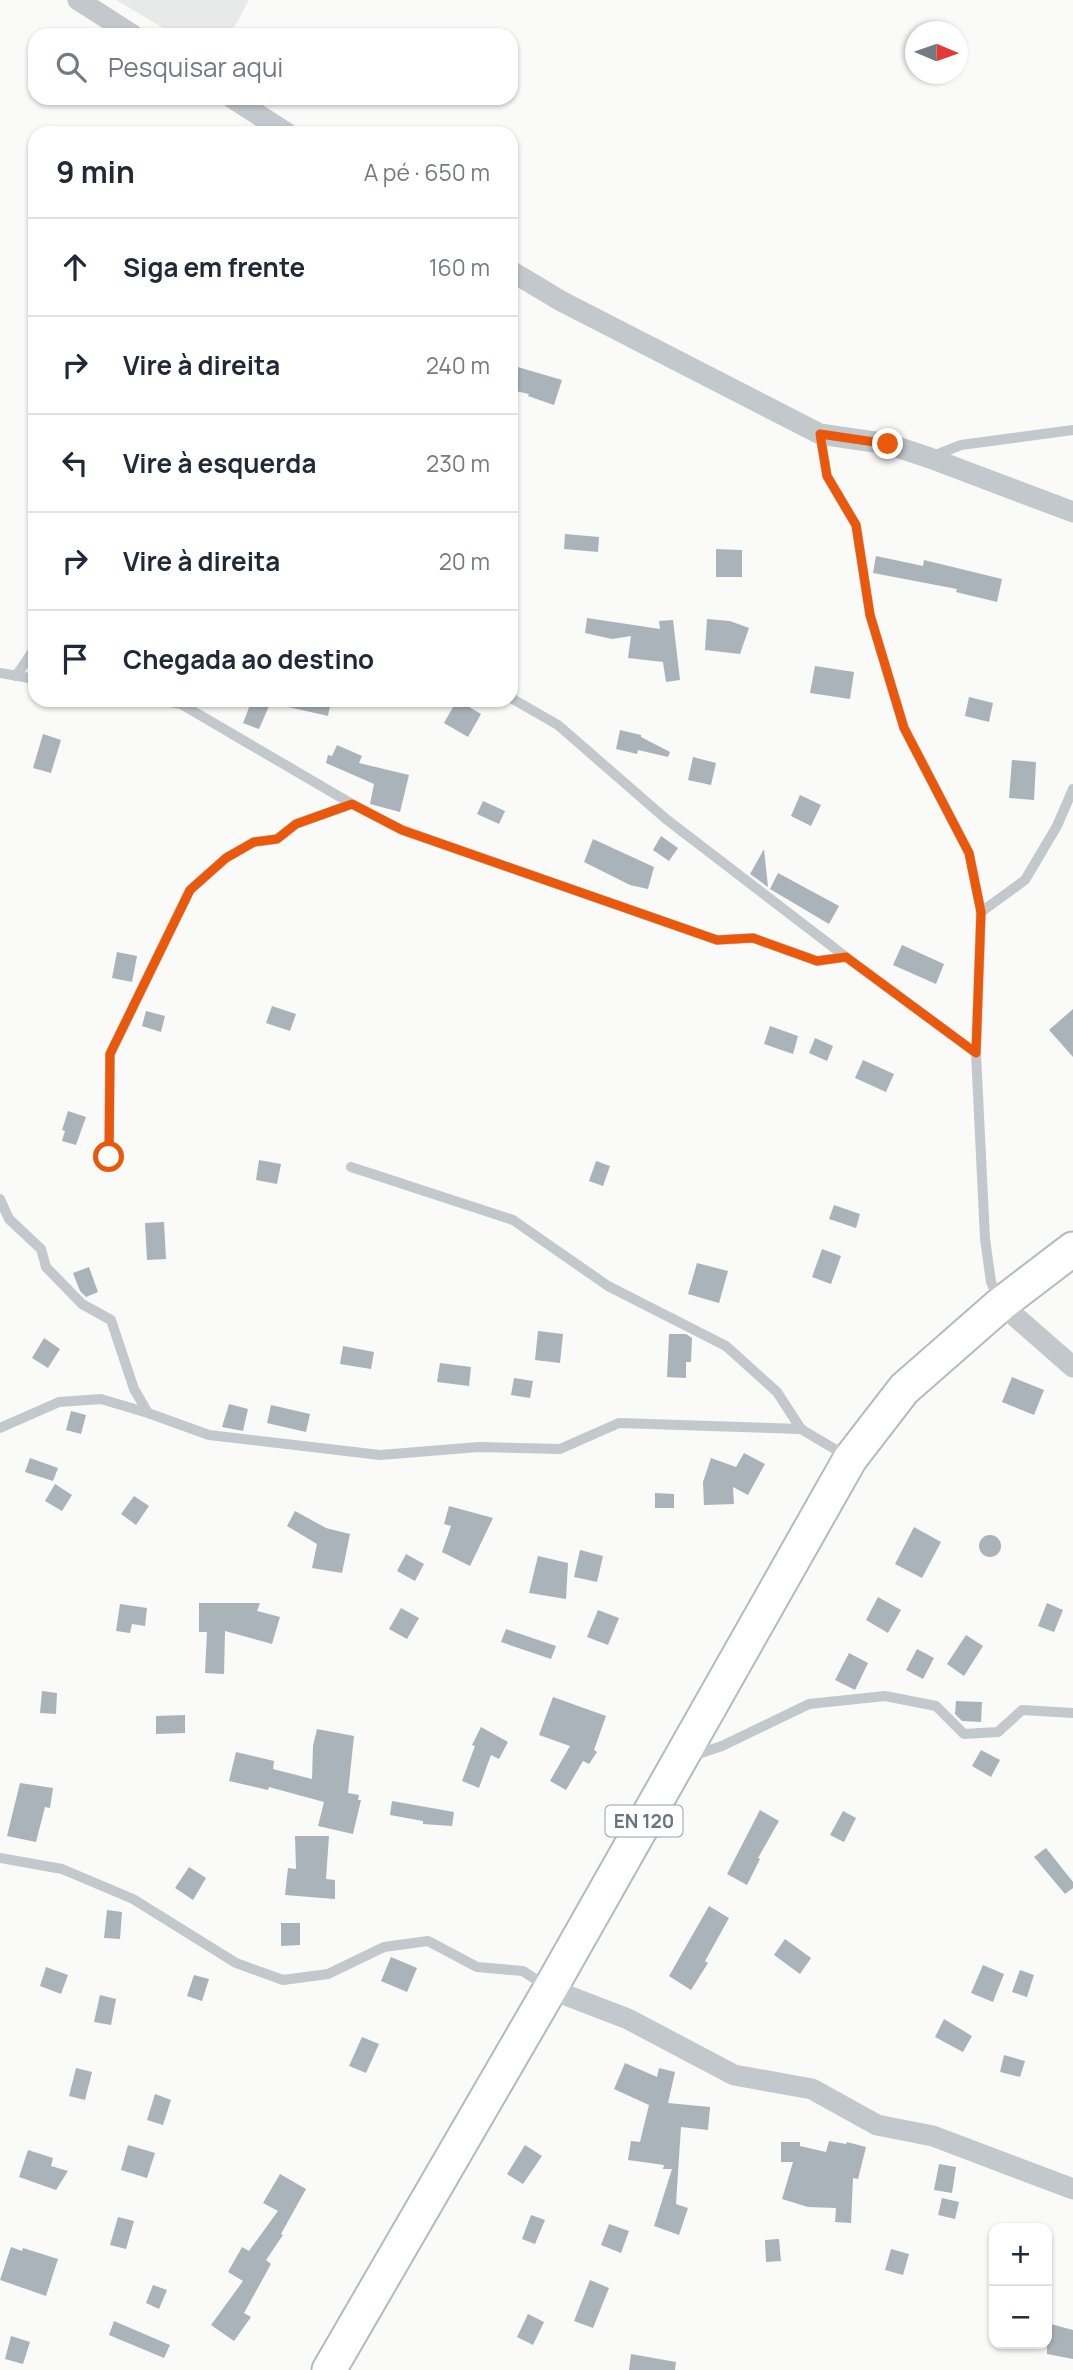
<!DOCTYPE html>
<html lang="pt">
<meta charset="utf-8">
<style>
:root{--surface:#fff;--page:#f2f2f3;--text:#1f2937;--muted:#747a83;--line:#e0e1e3}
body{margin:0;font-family:Manrope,sans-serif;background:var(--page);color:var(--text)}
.controls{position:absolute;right:21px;bottom:21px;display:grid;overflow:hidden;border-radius:14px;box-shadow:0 2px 5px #0004}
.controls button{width:63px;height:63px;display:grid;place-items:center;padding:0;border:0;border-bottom:2px solid var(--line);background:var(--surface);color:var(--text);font:35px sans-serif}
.compass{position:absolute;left:905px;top:21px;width:63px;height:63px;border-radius:50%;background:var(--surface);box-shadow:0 2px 5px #0004;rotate:92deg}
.stop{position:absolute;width:21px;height:21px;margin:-16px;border:5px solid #ea580c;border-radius:50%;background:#fff}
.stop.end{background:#ea580c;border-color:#fff;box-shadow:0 2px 7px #0008}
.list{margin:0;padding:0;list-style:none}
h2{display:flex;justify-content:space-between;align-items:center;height:91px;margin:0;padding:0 28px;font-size:30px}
h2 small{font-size:23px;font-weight:400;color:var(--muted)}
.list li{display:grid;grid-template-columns:46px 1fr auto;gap:21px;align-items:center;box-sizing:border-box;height:98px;padding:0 28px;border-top:2px solid var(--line)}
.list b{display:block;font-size:26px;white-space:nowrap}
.list em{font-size:23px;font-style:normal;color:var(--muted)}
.icon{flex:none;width:38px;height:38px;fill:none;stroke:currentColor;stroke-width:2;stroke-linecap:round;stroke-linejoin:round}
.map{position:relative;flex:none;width:1073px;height:2370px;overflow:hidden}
.search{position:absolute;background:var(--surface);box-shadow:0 2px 5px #0004;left:28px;top:28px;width:490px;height:77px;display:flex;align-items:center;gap:18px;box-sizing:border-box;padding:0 24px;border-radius:21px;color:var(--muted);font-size:26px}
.panel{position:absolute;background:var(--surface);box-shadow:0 2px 5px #0004;left:28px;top:126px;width:490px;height:581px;border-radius:21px}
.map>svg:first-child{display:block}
.built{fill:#e8e9e9}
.building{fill:#aab3b9}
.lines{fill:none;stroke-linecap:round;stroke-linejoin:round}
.primary-casing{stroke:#b5babe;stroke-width:37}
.lane{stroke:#c3c8cc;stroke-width:10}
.street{stroke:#c3c8cc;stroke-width:21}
.primary{stroke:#fff;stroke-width:33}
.route{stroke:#ea580c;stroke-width:9}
.labels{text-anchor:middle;stroke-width:7;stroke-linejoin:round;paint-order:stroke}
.shield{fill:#fff;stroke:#939fa8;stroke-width:2}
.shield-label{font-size:19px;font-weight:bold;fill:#657683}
</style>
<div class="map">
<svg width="1073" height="2370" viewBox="0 0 1073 2370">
<rect width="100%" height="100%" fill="#fafaf8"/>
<path class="built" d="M116,0H249L230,35H175Z"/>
<g class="building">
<path d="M511,365L562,380L554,405L528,396L529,394L511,390Z"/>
<path d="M565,534L599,537L598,552L564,549Z"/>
<path d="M716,549L742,550V577H716Z"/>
<path d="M876,556L923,566L924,560L1002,579L997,602L956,592L957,589L873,573Z"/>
<path d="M587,618L660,629L659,621L673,620L680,680L666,682L663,662L628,658L631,636L612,639L585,633Z"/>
<path d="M707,619L730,621L749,628L740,654L705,650Z"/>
<path d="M815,666L854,672L850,699L810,693Z"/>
<path d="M969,697L993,703L989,722L965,716Z"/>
<path d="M252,700L269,706L259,729L243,723Z"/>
<path d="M285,700H331L328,716L284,706Z"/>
<path d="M457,700L481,714L468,737L444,723Z"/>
<path d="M620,730L641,735V737L670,752L668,757L638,750L637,754L616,749Z"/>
<path d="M43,734L61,740L51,773L33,768Z"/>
<path d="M337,745L362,756L359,763L409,775L400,812L370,804L374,784L326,763L328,755L332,756Z"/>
<path d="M693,757L716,763L711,785L688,780Z"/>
<path d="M1012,760L1036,762L1034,800L1009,798Z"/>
<path d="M800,795L821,805L811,826L791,816Z"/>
<path d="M483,801L505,811L499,824L477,814Z"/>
<path d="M661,836L678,848L669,861L653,850Z"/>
<path d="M593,839L654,867L648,889L630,885L584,862Z"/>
<path d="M764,849L768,887L750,874Z"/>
<path d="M778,873L839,906L829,924L770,889Z"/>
<path d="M902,945L944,964L936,984L893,965Z"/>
<path d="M117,952L137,956L132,982L112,978Z"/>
<path d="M272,1006L296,1014L290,1031L266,1023Z"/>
<path d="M1073,1009V1057L1049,1030Z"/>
<path d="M146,1011L165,1016L161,1032L142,1026Z"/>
<path d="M770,1026L798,1036L793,1054L764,1044Z"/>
<path d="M815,1038L833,1046L827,1061L809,1053Z"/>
<path d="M863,1060L894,1074L886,1092L855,1078Z"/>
<path d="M68,1111L86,1117L76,1145L62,1141L65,1131L62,1130Z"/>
<path d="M259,1160L281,1164L277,1184L256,1180Z"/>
<path d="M596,1161L610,1166L603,1186L589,1181Z"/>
<path d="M834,1205L860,1214L856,1228L829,1219Z"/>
<path d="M164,1222L166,1259L147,1260L145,1223Z"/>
<path d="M822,1249L841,1256L831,1284L812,1277Z"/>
<path d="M697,1263L728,1271L719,1303L688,1294Z"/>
<path d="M89,1267L98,1292L86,1297L80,1291L73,1273Z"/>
<path d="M538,1331L563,1334L560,1363L535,1360Z"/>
<path d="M669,1334H686L692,1338L691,1362H686V1378L667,1377Z"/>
<path d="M44,1338L60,1349L48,1368L32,1358Z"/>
<path d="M343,1346L374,1352L371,1369L340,1364Z"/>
<path d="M440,1363L471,1367L469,1386L437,1382Z"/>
<path d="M1012,1377L1044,1390L1034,1415L1002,1402Z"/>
<path d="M514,1378L533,1381L530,1398L511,1395Z"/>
<path d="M229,1404L248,1409L243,1431L222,1427Z"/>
<path d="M271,1405L310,1414L306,1432L267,1423Z"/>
<path d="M71,1411L86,1415L81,1434L66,1430Z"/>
<path d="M744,1453L765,1464L748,1495L733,1487L734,1504L704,1505L703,1482L711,1458L736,1467Z"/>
<path d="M30,1458L58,1468L53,1481L25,1472Z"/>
<path d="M55,1484L72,1495L62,1511L45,1501Z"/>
<path d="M655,1493L674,1494V1508H655Z"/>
<path d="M134,1496L149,1506L136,1525L121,1514Z"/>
<path d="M449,1506L493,1518L470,1566L442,1552L451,1526L444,1524Z"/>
<path d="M295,1511L326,1528L350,1534L342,1573L312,1568L317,1544L287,1526Z"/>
<path d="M914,1527L941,1542L922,1578L895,1564Z"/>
<circle cx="990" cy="1546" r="11"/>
<path d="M580,1550L603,1556L597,1582L574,1577Z"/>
<path d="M406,1554L424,1564L415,1581L397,1571Z"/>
<path d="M538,1556L568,1563L566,1599L529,1593Z"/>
<path d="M878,1597L901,1610L888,1633L866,1620Z"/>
<path d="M199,1603H260L257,1611L280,1617L272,1644L225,1631L224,1674L205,1673L207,1632H199Z"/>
<path d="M1047,1603L1063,1610L1054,1632L1038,1626Z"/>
<path d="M120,1604L147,1608L145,1626L132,1624L130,1633L116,1631Z"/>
<path d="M401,1608L419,1618L407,1639L389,1629Z"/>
<path d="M598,1610L619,1618L608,1645L587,1637Z"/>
<path d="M506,1629L556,1646L551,1659L501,1642Z"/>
<path d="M966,1635L983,1646L964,1676L947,1664Z"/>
<path d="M917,1649L934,1658L923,1679L906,1670Z"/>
<path d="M849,1653L868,1663L855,1690L835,1680Z"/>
<path d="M42,1691L57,1693L56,1714L40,1713Z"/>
<path d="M553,1697L606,1716L594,1750L597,1752L589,1764L583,1761L566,1790L550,1781L570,1746L539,1735Z"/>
<path d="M956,1701L982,1702L981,1722L962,1721L955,1714Z"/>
<path d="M185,1715V1733L156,1734V1716Z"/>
<path d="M481,1727L508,1742L499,1759L491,1755L479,1788L462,1781L475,1746L472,1745Z"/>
<path d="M317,1729L354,1736L348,1793L359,1795L358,1800H361L353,1834L318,1826L324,1802L269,1787L268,1790L229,1781L236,1752L274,1761L273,1769L312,1779L313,1746Z"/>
<path d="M981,1750L1000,1760L991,1777L972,1766Z"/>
<path d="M20,1783L53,1788L50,1808L45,1807L36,1842L7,1836Z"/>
<path d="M392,1801L454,1812L452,1826L423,1824V1821L390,1815Z"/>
<path d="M760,1810L779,1821L758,1858L760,1859L747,1885L727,1874Z"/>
<path d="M843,1811L856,1818L844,1842L830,1835Z"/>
<path d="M295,1836H329L326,1879L335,1880V1899L285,1895L288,1868L296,1869Z"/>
<path d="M1046,1848L1073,1882V1888L1065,1894L1034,1857Z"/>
<path d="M189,1867L206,1878L193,1900L175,1888Z"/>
<path d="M709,1906L729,1918L705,1961L708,1963L691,1990L669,1976Z"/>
<path d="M107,1910L122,1912L120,1939L104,1938Z"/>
<path d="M281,1923H300V1945L281,1946Z"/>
<path d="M785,1939L811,1958L800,1974L774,1955Z"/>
<path d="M391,1957L417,1968L407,1992L381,1981Z"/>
<path d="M983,1965L1004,1974L993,2002L971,1993Z"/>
<path d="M46,1967L68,1975L61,1994L40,1986Z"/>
<path d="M1020,1970L1034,1975L1027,1997L1012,1992Z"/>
<path d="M194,1975L209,1979L202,2001L187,1996Z"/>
<path d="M100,1995L116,1999L111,2025L94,2022Z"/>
<path d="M944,2019L972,2036L963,2052L935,2037Z"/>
<path d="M362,2037L379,2044L366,2073L349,2066Z"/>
<path d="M1004,2055L1025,2061L1020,2077L1000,2072Z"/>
<path d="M625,2063L657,2077L659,2068L675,2072L668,2103L710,2107L708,2130L681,2127L676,2204L688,2208L679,2235L654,2226L672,2169H663L664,2165L628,2160L631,2141L640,2142L649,2105L614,2089Z"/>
<path d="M76,2068L92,2072L85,2100L69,2096Z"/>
<path d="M155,2094L171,2100L163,2125L147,2120Z"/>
<path d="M829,2141L846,2144L847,2142L866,2147L858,2179L853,2178L851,2223L835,2222L836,2208L808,2207L782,2199L793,2162H781V2142H800V2146L826,2152Z"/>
<path d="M128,2145L155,2153L147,2178L121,2170Z"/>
<path d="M525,2145L542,2156L523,2184L507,2174Z"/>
<path d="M28,2150L53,2158L51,2166L68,2171L56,2190L19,2177Z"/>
<path d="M939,2164L956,2167L952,2193L934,2190Z"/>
<path d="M280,2174L306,2189L281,2234L283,2235L266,2260L271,2264L244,2313L251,2317L234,2341L211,2325L243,2281L228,2272L242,2247L249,2251L278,2211L263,2203Z"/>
<path d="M942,2198L959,2202L955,2219L938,2215Z"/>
<path d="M531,2215L545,2220L535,2244L522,2239Z"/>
<path d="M118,2217L134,2221L126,2249L110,2245Z"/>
<path d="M609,2224L629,2231L621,2253L601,2245Z"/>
<path d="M779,2239L781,2261L766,2262L765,2240Z"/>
<path d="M11,2247L22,2251L23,2248L58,2259L46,2296L0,2280Z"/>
<path d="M891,2249L909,2254L903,2275L885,2270Z"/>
<path d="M590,2280L609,2288L593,2328L574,2321Z"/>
<path d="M153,2285L167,2290L159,2309L146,2303Z"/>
<path d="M528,2314L544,2322L533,2345L517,2337Z"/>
<path d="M114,2321L170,2345L164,2358L109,2335Z"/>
<path d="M1047,2323L1073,2330V2359L1047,2354Z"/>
<path d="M11,2336L30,2342L23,2364L5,2359Z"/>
<path d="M631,2354L676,2362L675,2370H629Z"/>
</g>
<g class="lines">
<defs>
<path id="primary" d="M329,2370L550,1989L850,1459L904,1389L1001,1304L1073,1249"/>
</defs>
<use href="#primary" class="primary-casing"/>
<g class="lane">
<path d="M820,434L827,476L856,525L870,615L904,728L969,853L981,912L976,1053L985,1239L991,1282L999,1300"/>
<path d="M933,456L961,445L1073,430"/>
<path d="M0,673L35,679"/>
<path d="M16,676L35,648"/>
<path d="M511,698L558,725L666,819L846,957L976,1053"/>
<path d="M159,700L181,704L352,804L402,830L717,940L753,938L817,961L846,957"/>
<path d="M981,912L1025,880L1057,826L1073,789"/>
<path d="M109,1157L110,1054L190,890L226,858L254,842L277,839L296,824L352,804"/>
<path d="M351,1167L513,1220L608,1286L726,1346L777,1392L801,1429"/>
<path d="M0,1199L9,1219L41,1249L46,1267L82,1304L111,1320L134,1389L148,1413"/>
<path d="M0,1428L59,1402L101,1399L148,1413L209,1435L380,1455L479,1447L560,1449L619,1423L801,1429L848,1457"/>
<path d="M692,1756L722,1746L809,1704L885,1696L936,1706L964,1734L998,1732L1022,1710L1073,1713"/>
<path d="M0,1858L62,1869L133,1899L236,1963L283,1980L328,1974L384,1947L428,1941L477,1967L523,1971L547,1987"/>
</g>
<g class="street">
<path d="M78,0L133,35"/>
<path d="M232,98L287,133"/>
<path d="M511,271L561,301L820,434L888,444L930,458L1073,512"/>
<path d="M1001,1304L1073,1367"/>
<path d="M550,1989L628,2019L734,2075L812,2089L877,2125L933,2136L1073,2189"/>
</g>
<use href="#primary" class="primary"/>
</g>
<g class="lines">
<path class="route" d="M109,1157L110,1054L190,890L226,858L254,842L277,839L296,824L352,804L402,830L717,940L753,938L817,961L846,957L976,1053L981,912L969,853L904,728L870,615L856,525L827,476L820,434L888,444"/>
</g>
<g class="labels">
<rect class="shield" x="605.5" y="1805.5" width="77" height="31" rx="5"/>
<g class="shield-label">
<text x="644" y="1828">EN 120</text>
</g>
</g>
</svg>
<div class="controls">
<button>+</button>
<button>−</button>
</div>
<svg class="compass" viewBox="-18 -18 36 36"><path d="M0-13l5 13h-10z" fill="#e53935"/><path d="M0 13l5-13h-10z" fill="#747a83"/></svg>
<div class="stop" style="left:109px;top:1157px"></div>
<div class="stop end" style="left:888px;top:444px"></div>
<div class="search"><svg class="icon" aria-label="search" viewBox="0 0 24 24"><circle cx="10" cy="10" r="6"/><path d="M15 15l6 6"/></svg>Pesquisar aqui</div>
<section class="panel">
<h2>9 min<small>A pé · 650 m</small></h2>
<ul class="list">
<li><svg class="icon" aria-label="ahead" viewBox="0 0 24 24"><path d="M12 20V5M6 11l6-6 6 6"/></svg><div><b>Siga em frente</b></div><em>160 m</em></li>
<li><svg class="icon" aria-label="right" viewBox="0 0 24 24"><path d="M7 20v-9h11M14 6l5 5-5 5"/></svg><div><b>Vire à direita</b></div><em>240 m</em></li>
<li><svg class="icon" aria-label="left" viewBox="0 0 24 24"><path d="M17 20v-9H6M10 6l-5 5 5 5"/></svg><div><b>Vire à esquerda</b></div><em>230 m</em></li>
<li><svg class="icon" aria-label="right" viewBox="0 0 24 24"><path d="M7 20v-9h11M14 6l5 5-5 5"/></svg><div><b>Vire à direita</b></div><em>20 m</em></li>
<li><svg class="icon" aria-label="arrive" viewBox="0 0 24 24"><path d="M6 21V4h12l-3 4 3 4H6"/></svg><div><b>Chegada ao destino</b></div></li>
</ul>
</section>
</div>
